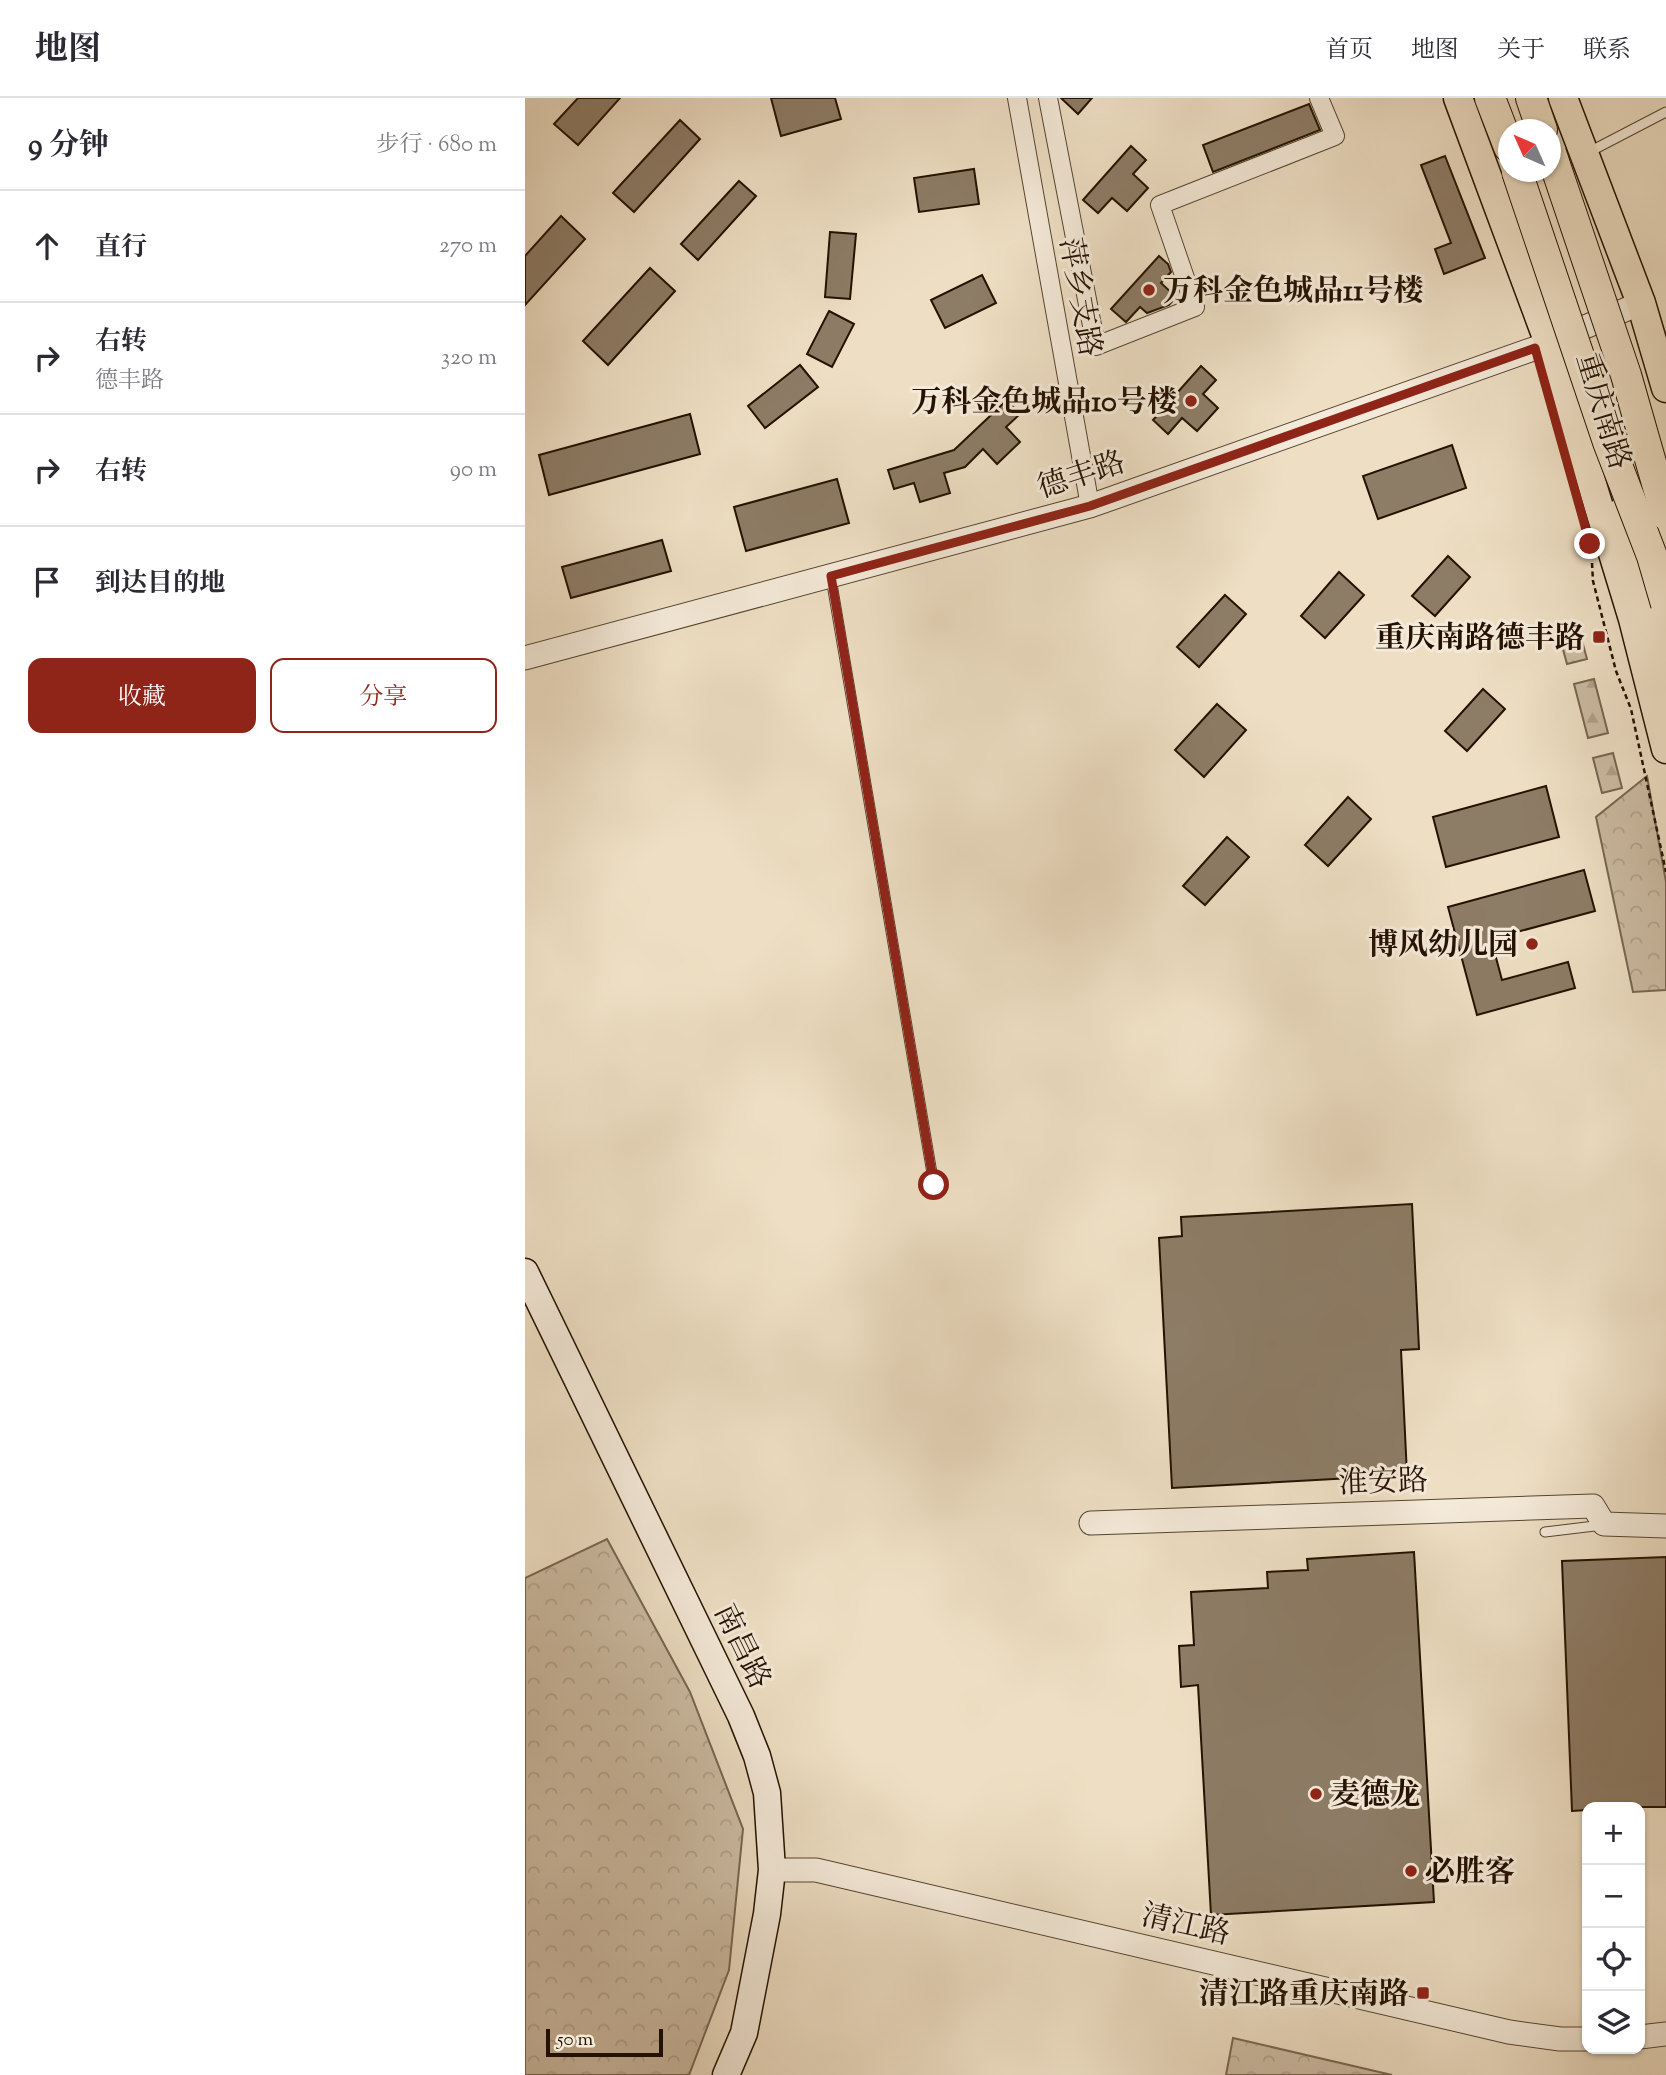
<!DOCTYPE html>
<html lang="zh">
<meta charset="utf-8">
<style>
:root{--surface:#fff;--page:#f2f2f3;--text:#2b2b33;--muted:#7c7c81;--line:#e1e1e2;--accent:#8f2418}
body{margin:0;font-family:"Sorts Mill Goudy","Noto Serif SC",serif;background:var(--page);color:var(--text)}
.controls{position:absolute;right:21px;bottom:21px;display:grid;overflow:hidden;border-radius:14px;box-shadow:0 2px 5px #0004}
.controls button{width:63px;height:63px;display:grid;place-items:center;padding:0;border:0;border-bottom:2px solid var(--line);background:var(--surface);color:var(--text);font:35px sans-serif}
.compass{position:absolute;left:973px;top:21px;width:63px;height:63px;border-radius:50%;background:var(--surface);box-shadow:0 2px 5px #0004;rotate:315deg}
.scale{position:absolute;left:21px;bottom:18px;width:117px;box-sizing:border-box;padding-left:7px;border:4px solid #241100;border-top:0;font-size:19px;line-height:24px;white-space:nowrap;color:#241100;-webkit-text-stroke:5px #f4ead9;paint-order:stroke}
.stop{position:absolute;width:21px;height:21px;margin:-16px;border:5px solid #8f2418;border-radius:50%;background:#fff}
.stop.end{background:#8f2418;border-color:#fff;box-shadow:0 2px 7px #0008}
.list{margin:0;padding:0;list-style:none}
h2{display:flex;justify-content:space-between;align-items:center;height:91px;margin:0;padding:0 28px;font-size:30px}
h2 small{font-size:23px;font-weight:400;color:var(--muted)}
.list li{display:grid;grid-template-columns:46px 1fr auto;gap:21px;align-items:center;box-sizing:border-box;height:112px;padding:0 28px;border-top:2px solid var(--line)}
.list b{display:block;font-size:26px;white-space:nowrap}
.list p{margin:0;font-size:23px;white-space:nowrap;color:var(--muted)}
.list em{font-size:23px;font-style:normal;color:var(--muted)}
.actions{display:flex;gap:14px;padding:21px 28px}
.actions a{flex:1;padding:16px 0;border:2px solid var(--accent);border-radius:14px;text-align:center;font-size:24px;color:var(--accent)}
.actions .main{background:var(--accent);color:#fff}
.icon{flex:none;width:38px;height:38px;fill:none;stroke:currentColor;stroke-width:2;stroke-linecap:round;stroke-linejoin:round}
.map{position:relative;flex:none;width:1141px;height:1977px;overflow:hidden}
header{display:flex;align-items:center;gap:42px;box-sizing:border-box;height:98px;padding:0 35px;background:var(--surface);border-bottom:2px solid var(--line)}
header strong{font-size:33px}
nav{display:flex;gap:38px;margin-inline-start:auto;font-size:24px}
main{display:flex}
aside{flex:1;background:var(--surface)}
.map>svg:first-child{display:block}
.forest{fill:url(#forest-firs);stroke:#786652;stroke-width:2}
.park{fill:url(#park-crowns);stroke:#786652;stroke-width:2}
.building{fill:#8d7c66;stroke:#241100;stroke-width:2}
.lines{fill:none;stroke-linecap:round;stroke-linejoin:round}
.service-casing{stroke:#564431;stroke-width:11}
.minor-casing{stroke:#564431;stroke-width:20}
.tertiary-casing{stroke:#564431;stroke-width:25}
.secondary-casing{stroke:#241100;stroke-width:29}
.primary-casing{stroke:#241100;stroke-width:31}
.trunk-casing{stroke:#241100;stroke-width:32}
.path{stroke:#241100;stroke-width:2.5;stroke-dasharray:5 3.5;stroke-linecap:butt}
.service{stroke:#f4ead9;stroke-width:9}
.minor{stroke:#f4ead9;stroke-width:18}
.tertiary{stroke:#f4ead9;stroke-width:23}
.secondary{stroke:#f4ead9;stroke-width:26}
.primary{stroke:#eedfc4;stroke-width:28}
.trunk{stroke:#eedfc4;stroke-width:30}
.trunk-bridge-casing{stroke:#241100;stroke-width:32;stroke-linecap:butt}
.trunk-bridge{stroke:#eedfc4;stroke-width:30}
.route{stroke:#8f2418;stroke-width:9}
.poi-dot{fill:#8f2418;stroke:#f4ead9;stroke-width:2.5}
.labels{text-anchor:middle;stroke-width:6;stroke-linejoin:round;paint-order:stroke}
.poi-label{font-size:30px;font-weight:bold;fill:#241100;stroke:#f4ead9;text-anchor:end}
.street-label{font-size:30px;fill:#241100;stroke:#f4ead9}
</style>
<header>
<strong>地图</strong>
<nav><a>首页</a><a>地图</a><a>关于</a><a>联系</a></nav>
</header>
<main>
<aside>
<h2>9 分钟<small>步行 · 680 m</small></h2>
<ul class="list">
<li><svg class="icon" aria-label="ahead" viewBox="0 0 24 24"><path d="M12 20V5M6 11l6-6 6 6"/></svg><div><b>直行</b></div><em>270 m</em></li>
<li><svg class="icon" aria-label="right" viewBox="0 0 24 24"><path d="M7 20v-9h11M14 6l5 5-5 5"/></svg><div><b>右转</b><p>德丰路</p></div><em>320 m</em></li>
<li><svg class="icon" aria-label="right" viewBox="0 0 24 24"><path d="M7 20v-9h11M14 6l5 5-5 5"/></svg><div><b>右转</b></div><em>90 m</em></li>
<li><svg class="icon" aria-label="arrive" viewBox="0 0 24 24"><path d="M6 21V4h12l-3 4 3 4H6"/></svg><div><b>到达目的地</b></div></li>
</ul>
<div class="actions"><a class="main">收藏</a><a>分享</a></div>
</aside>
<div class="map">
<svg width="1141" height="1977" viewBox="0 0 1141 1977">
<defs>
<pattern id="forest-firs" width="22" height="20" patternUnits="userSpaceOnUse" patternTransform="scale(1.75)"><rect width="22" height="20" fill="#ccbca3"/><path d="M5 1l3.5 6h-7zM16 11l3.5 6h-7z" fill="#afa18b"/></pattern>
<pattern id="park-crowns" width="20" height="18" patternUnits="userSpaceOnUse" patternTransform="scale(1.75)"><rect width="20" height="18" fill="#ccbca3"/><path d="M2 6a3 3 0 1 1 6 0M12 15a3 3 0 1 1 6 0" fill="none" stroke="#afa18b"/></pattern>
</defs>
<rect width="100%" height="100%" fill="#eedfc4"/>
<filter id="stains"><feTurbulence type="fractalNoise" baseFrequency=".00286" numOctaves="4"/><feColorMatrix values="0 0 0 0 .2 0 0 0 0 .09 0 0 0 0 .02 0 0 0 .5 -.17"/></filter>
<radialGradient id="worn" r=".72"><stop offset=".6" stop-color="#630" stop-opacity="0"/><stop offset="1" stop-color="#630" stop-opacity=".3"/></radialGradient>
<g class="forest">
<path d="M1053,528L1062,561L1042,566L1033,533Z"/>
<path d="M1069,581L1083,635L1063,640L1049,586Z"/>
<path d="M1088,655L1097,690L1077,695L1068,660Z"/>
</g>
<g class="park">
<path d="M1122,678L1141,784V892L1108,894L1071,719Z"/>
<path d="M82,1441L165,1594L218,1731L204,1872L164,1977H0V1480Z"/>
<path d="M708,1940L867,1977H701Z"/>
</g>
<g class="building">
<path d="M53,0H95L53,47L29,26Z"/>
<path d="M246,0H310L316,21L256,38Z"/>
<path d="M536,0H567L553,16Z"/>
<path d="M784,6L795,32L688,74L678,47Z"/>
<path d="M155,22L175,41L109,114L88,95Z"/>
<path d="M606,48L621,62L608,76L623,90L602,113L587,100L573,115L558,102Z"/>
<path d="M920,58L960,160L919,176L910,151L926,145L896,67Z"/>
<path d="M449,71L454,106L394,114L389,80Z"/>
<path d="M214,83L231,98L173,162L156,146Z"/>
<path d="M36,118L60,141L0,207V158Z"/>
<path d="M305,134L331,136L325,201L300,199Z"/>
<path d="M634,158L643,166L646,174L636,185L651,199L644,207L622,215L615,209L601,224L586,211Z"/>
<path d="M125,170L150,193L83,267L58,243Z"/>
<path d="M457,177L471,205L420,230L406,202Z"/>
<path d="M304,213L329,226L307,269L282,256Z"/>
<path d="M275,267L293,289L240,330L223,308Z"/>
<path d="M676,268L691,282L678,296L693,310L672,333L657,320L643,336L628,322Z"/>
<path d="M482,302L495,316L481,329L495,344L472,366L458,351L440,369L419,375L425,395L395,404L389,385L369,391L363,372L429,352Z"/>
<path d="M165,316L175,356L24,397L14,357Z"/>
<path d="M927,347L941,390L853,421L838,378Z"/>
<path d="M312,381L324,425L221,453L209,409Z"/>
<path d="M137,442L146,473L46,500L37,469Z"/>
<path d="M923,458L945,479L910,518L887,498Z"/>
<path d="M814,474L839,497L800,540L776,518Z"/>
<path d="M700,497L721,516L674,569L652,549Z"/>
<path d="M958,591L980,611L942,653L920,633Z"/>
<path d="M692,606L721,632L679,679L650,652Z"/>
<path d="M1021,688L1034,739L921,769L908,719Z"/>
<path d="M823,699L846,721L803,768L780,747Z"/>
<path d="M702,739L724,759L680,807L658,788Z"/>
<path d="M1059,772L1070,813L966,841L977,882L1043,864L1050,890L952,917L923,809Z"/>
<path d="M887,1106L894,1251L876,1252L882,1377L647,1390L634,1140L657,1138L656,1119Z"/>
<path d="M889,1454L909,1804L686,1817L673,1587L656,1589L654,1548L669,1547L666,1494L743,1490L742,1474L783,1472L782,1461Z"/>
<path d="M1141,1459V1709H1062V1712L1047,1713L1037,1463Z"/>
</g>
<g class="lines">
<defs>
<g id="service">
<path d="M1064,54L1141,14"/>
<path d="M306,480L409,1087"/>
<path d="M1020,1434L1078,1427"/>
</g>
<g id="minor">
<path d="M492,0L565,408"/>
<path d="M523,0L571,248L670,209L635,107L810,38L794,0"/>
</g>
<g id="tertiary">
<path d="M0,560L565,408L1011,250L1116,205"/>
<path d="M566,1425L1068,1408L1079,1426L1141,1428"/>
<path d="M247,1772H291L984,1934L1035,1941H1062"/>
<path d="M1115,1939L1141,1936"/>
</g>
<path id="secondary" d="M0,1174L216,1618L232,1658L242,1695L247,1772L242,1816L219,1935L201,1977"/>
<g id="primary">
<path d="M933,0L1024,245L1108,521L1141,651"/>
<path d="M1038,0L1116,205L1141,290"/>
</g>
<g id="trunk">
<path d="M965,0L984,49"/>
<path d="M1006,0L1017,32"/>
<path d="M1099,413L1141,580"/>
</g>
</defs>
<use href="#service" class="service-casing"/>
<use href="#minor" class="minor-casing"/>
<use href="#tertiary" class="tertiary-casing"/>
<use href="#secondary" class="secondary-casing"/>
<use href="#primary" class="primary-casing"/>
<use href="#trunk" class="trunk-casing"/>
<path class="path" d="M1067,465L1068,483L1091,573L1106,611L1141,774"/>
<use href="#service" class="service"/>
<use href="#minor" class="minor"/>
<use href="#tertiary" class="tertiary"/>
<use href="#secondary" class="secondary"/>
<use href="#primary" class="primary"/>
<use href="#trunk" class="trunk"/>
<defs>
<g id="trunk-bridge">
<path d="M1026,55L1101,277L1141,417"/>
<path d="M992,74L1083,344L1127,458L1141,506"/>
</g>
</defs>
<use href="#trunk-bridge" class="trunk-bridge-casing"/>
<use href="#trunk-bridge" class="trunk-bridge"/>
</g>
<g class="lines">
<path class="route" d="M409,1087L306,478L565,408L1010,250L1065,446"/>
</g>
<g class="poi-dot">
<circle cx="624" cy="192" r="7"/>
<circle cx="666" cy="303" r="7"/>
<rect x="1067" y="532" width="14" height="14" rx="3.5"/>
<circle cx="1007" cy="846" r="7"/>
<circle cx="791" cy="1696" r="7"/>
<circle cx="886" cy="1773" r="7"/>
<rect x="891" y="1888" width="14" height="14" rx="3.5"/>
</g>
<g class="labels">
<g class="poi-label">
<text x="638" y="202" text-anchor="start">万科金色城品11号楼</text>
<text x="652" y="313">万科金色城品10号楼</text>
<text x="1060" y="549">重庆南路德丰路</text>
<text x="993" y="856">博风幼儿园</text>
<text x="805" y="1706" text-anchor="start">麦德龙</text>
<text x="900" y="1783" text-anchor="start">必胜客</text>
<text x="884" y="1905">清江路重庆南路</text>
</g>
<g class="street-label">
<text transform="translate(556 199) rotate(80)" y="10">萍乡支路</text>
<text transform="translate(1079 313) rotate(73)" y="10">重庆南路</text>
<text transform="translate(556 376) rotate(-18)" y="10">德丰路</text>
<text transform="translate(858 1383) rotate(-2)" y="10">淮安路</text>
<text transform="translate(218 1548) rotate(64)" y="10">南昌路</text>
<text transform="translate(661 1826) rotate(13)" y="10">清江路</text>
</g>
</g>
<rect width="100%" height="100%" filter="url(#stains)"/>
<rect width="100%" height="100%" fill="url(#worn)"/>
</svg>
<div class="controls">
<button>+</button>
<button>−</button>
<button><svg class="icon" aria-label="locate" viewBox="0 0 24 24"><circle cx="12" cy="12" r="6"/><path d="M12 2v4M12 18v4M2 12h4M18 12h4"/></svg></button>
<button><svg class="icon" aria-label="layers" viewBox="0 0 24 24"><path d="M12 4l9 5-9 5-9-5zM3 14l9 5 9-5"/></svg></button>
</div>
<svg class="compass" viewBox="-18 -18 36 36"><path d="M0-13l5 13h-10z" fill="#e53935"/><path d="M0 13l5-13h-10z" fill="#7c7c81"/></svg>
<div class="scale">50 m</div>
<div class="stop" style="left:409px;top:1087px"></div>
<div class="stop end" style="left:1065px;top:446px"></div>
</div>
</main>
